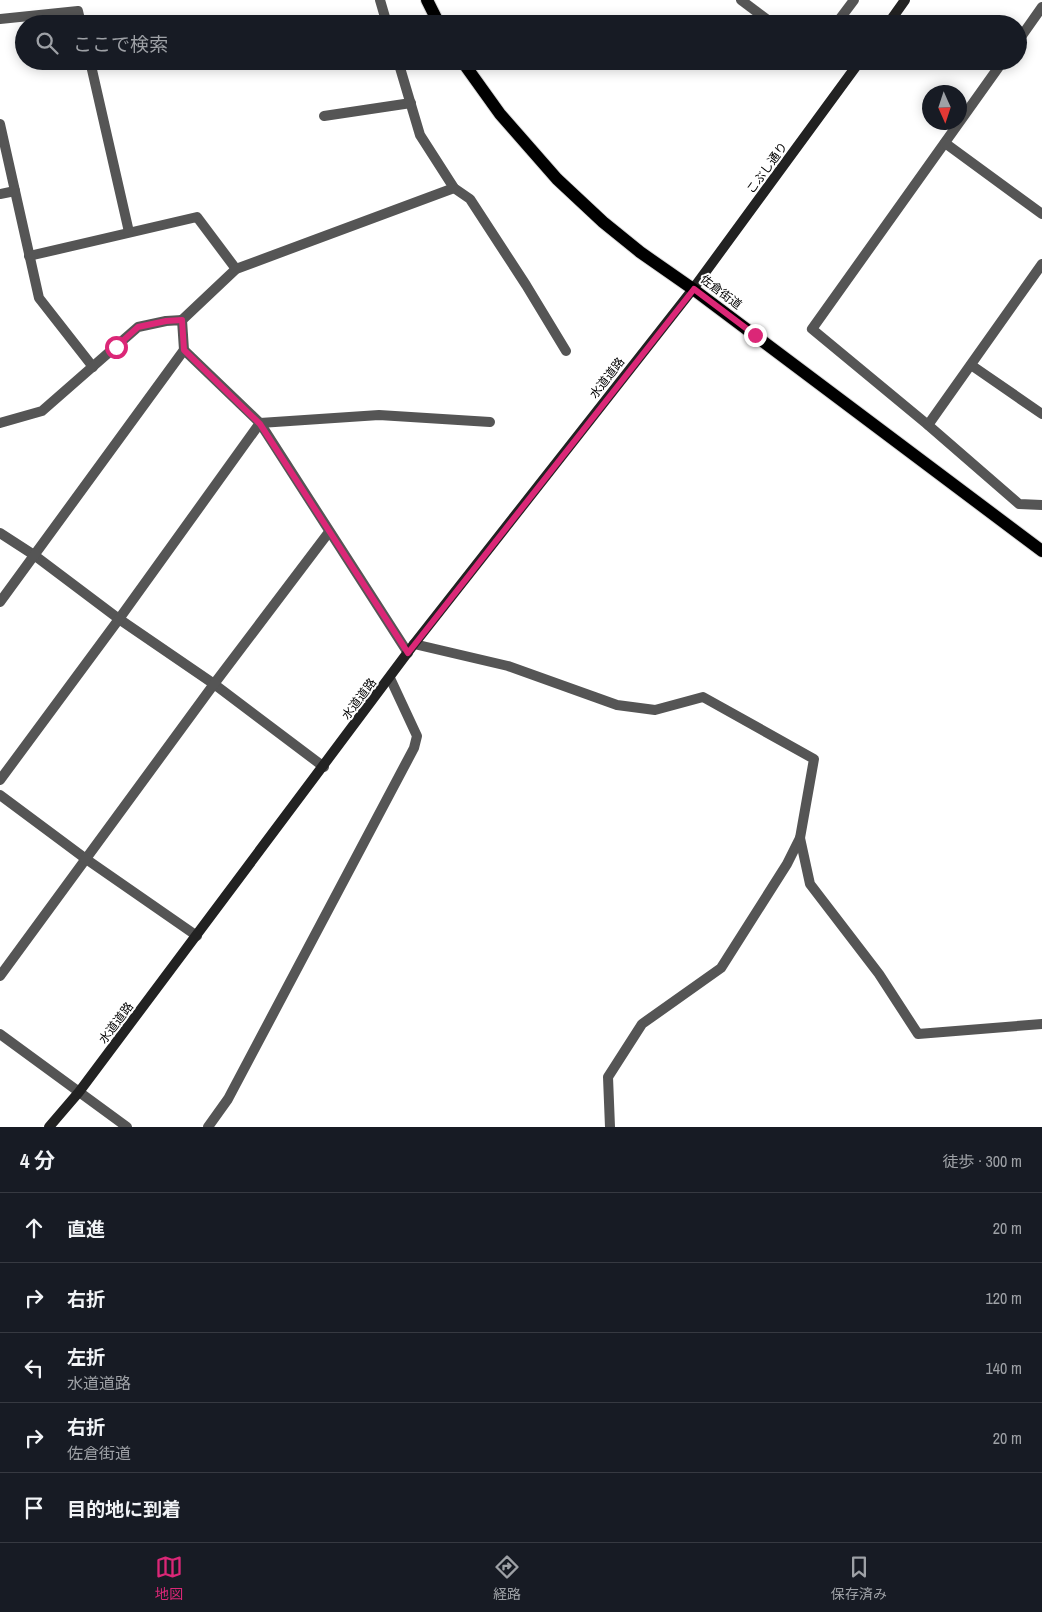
<!DOCTYPE html>
<html lang="ja">
<meta charset="utf-8">
<style>
:root{--surface:#171b24;--page:#242831;--text:#f1f3f6;--muted:#9ea1a6;--line:#363941;--accent:#db2777}
body{margin:0;font-family:"Archivo Narrow","Noto Sans JP",sans-serif;background:var(--page);color:var(--text)}
.compass{position:absolute;left:922px;top:85px;width:45px;height:45px;border-radius:50%;background:var(--surface);box-shadow:0 2px 12px #0003;rotate:177deg}
.stop{position:absolute;width:15px;height:15px;margin:-11px;border:4px solid #db2777;border-radius:50%;background:#fff}
.stop.end{background:#db2777;border-color:#fff;box-shadow:0 1px 5px #0008}
.list{margin:0;padding:0;list-style:none}
h2{display:flex;justify-content:space-between;align-items:center;height:65px;margin:0;padding:0 20px;font-size:21px}
h2 small{font-size:16px;font-weight:400;color:var(--muted)}
.list li{display:grid;grid-template-columns:32px 1fr auto;gap:15px;align-items:center;box-sizing:border-box;height:70px;padding:0 20px;border-top:1px solid var(--line)}
.list b{display:block;font-size:19px;white-space:nowrap}
.list p{margin:0;font-size:16px;white-space:nowrap;color:var(--muted)}
.list em{font-size:16px;font-style:normal;color:var(--muted)}
.icon{flex:none;width:28px;height:28px;fill:none;stroke:currentColor;stroke-width:2;stroke-linecap:round;stroke-linejoin:round}
.map{position:relative;flex:none;width:1042px;height:1127px;overflow:hidden}
.search{position:absolute;background:var(--surface);box-shadow:0 2px 12px #0003;left:15px;right:15px;top:15px;height:55px;display:flex;align-items:center;gap:12px;box-sizing:border-box;padding:0 18px;border-radius:28px;color:var(--muted);font-size:19px}
.sheet{height:415px;background:var(--surface)}
nav{display:flex;justify-content:space-around;align-items:center;box-sizing:border-box;height:70px;border-top:1px solid var(--line);background:var(--surface);font-size:14px;color:var(--muted)}
nav a{display:grid;justify-items:center;gap:2px}
nav .on{color:var(--accent)}
.map>svg:first-child{display:block}
.lines{fill:none;stroke-linecap:round;stroke-linejoin:round}
.primary-casing{stroke:#dbdbdb;stroke-width:14}
.street{stroke:#555;stroke-width:10}
.secondary{stroke:#222;stroke-width:10}
.primary{stroke:#000;stroke-width:12}
.route{stroke:#db2777;stroke-width:6}
.labels{text-anchor:middle;stroke-width:4;stroke-linejoin:round;paint-order:stroke}
.street-label{font-size:12px;fill:#000;stroke:#fff}
</style>
<div class="map">
<svg width="1042" height="1127" viewBox="0 0 1042 1127">
<rect width="100%" height="100%" fill="#fff"/>
<g class="lines">
<defs>
<g id="primary">
<path d="M427,0L439,24"/>
<path d="M462,61L500,114L557,179L603,222L640,252L693,289L1042,551"/>
</g>
</defs>
<use href="#primary" class="primary-casing"/>
<g class="street">
<path d="M380,0L387,24"/>
<path d="M741,0L773,24"/>
<path d="M0,19L78,11L81,24"/>
<path d="M836,24L854,0"/>
<path d="M1018,41L1042,7"/>
<path d="M90,61L129,232"/>
<path d="M398,61L420,135L454,188L470,199L526,285L566,351"/>
<path d="M1003,61L812,329L928,425L1019,504L1042,505"/>
<path d="M324,116L411,103"/>
<path d="M0,124L39,298L93,367"/>
<path d="M945,143L1042,214"/>
<path d="M0,194L15,191"/>
<path d="M29,256L197,217L236,269"/>
<path d="M182,320L236,269L454,188"/>
<path d="M971,365L1042,414"/>
<path d="M0,423L42,411L138,327L166,321L182,320L184,350L260,423L408,653"/>
<path d="M928,425L1042,264"/>
<path d="M0,533L34,555L119,619L214,684L324,767"/>
<path d="M0,602L184,350"/>
<path d="M414,644L508,666L617,705L655,710L703,697L814,759L800,838L787,864L721,968L642,1024L608,1077L610,1127"/>
<path d="M0,780L119,619L260,423L379,415L490,422"/>
<path d="M0,795L86,859L197,936"/>
<path d="M800,838L810,884L879,974L918,1034L1042,1024"/>
<path d="M0,976L214,684L329,532"/>
<path d="M0,1034L127,1127"/>
<path d="M208,1127L228,1099L414,748L417,736L390,678"/>
</g>
<g class="secondary">
<path d="M888,24L905,0"/>
<path d="M49,1127L79,1092L414,644L693,289L860,61"/>
</g>
<use href="#primary" class="primary"/>
</g>
<g class="lines">
<path class="route" d="M116,347L138,327L166,321L182,320L184,350L260,424L408,653L694,289L755,335"/>
</g>
<g class="labels">
<g class="street-label">
<text transform="translate(767 168) rotate(-54)" y="4">こぶし通り</text>
<text transform="translate(721 292) rotate(37)" y="4">佐倉街道</text>
<text transform="translate(607 378) rotate(-52)" y="4">水道道路</text>
<text transform="translate(359 699) rotate(-53)" y="4">水道道路</text>
<text transform="translate(116 1023) rotate(-53)" y="4">水道道路</text>
</g>
</g>
</svg>
<svg class="compass" viewBox="-18 -18 36 36"><path d="M0-13l5 13h-10z" fill="#e53935"/><path d="M0 13l5-13h-10z" fill="#9ea1a6"/></svg>
<div class="stop" style="left:116px;top:347px"></div>
<div class="stop end" style="left:755px;top:335px"></div>
<div class="search"><svg class="icon" aria-label="search" viewBox="0 0 24 24"><circle cx="10" cy="10" r="6"/><path d="M15 15l6 6"/></svg>ここで検索</div>
</div>
<section class="sheet">
<h2>4 分<small>徒歩 · 300 m</small></h2>
<ul class="list">
<li><svg class="icon" aria-label="ahead" viewBox="0 0 24 24"><path d="M12 20V5M6 11l6-6 6 6"/></svg><div><b>直進</b></div><em>20 m</em></li>
<li><svg class="icon" aria-label="right" viewBox="0 0 24 24"><path d="M7 20v-9h11M14 6l5 5-5 5"/></svg><div><b>右折</b></div><em>120 m</em></li>
<li><svg class="icon" aria-label="left" viewBox="0 0 24 24"><path d="M17 20v-9H6M10 6l-5 5 5 5"/></svg><div><b>左折</b><p>水道道路</p></div><em>140 m</em></li>
<li><svg class="icon" aria-label="right" viewBox="0 0 24 24"><path d="M7 20v-9h11M14 6l5 5-5 5"/></svg><div><b>右折</b><p>佐倉街道</p></div><em>20 m</em></li>
<li><svg class="icon" aria-label="arrive" viewBox="0 0 24 24"><path d="M6 21V4h12l-3 4 3 4H6"/></svg><div><b>目的地に到着</b></div></li>
</ul>
</section>
<nav>
<a class="on"><svg class="icon" aria-label="map" viewBox="0 0 24 24"><path d="M3 6l6-2 6 2 6-2v14l-6 2-6-2-6 2zM9 4v14M15 6v14"/></svg>地図</a>
<a><svg class="icon" aria-label="directions" viewBox="0 0 24 24"><path d="M12 3l9 9-9 9-9-9zM9 14v-3h6M13 9l2 2-2 2"/></svg>経路</a>
<a><svg class="icon" aria-label="saved" viewBox="0 0 24 24"><path d="M7 4h10v16l-5-4-5 4z"/></svg>保存済み</a>
</nav>
